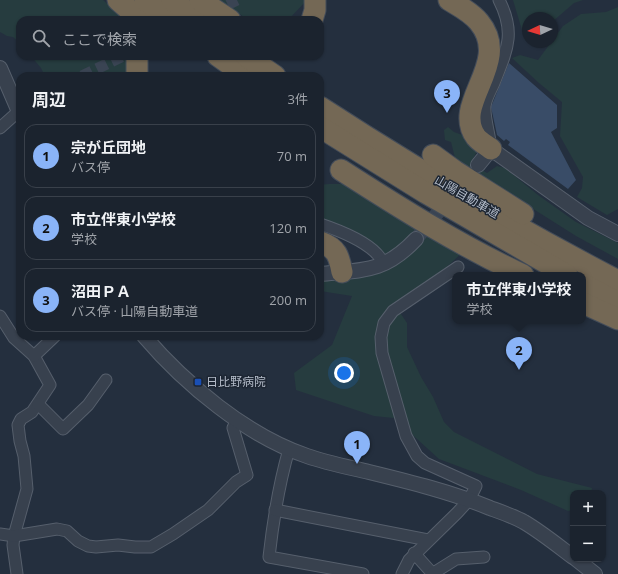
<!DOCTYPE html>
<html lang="ja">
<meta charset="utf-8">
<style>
:root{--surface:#1b232e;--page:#242b36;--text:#f1f3f6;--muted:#a0a4aa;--line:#39404a;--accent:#8ab4f8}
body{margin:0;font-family:"Open Sans","Noto Sans JP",sans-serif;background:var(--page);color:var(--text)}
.controls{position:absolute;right:12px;bottom:12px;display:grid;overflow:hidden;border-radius:8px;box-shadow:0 1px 3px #0004}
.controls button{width:36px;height:36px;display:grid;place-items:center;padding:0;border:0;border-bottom:1px solid var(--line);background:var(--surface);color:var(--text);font:20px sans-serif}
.compass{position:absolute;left:522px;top:12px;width:36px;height:36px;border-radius:50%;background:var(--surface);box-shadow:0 1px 3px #0004;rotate:266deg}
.you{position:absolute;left:344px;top:373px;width:14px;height:14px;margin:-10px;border:3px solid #fff;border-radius:50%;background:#1a73e8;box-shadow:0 0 0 6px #1a73e833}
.badge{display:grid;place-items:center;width:26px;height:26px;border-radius:50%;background:var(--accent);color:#111;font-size:13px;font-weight:700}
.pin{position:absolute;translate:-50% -33px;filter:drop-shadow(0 1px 2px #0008)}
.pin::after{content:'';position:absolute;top:21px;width:14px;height:12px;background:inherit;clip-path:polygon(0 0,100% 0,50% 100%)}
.popup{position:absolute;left:452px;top:272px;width:134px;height:52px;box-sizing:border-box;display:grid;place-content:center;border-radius:8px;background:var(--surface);filter:drop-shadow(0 1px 3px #0005);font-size:13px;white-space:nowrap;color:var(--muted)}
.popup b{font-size:15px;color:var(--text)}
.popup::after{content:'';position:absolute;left:50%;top:100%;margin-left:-8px;border:8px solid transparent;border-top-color:var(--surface)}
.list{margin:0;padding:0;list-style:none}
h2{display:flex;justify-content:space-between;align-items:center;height:52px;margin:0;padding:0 16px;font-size:17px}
h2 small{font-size:13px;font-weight:400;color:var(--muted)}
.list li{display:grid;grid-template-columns:26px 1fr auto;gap:12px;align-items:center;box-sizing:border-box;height:64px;margin:0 8px 8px;padding:0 8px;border:1px solid var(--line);border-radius:12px}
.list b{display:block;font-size:15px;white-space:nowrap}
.list p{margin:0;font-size:13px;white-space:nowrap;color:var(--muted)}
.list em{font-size:13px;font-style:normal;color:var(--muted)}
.icon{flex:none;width:22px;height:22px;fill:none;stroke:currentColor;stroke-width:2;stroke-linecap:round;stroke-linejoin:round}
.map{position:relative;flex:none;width:618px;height:574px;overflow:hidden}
.search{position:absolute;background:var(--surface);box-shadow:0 1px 3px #0004;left:16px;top:16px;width:308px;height:44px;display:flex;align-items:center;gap:10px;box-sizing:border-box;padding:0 14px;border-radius:12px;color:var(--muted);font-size:15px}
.panel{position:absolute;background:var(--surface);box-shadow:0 1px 3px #0004;left:16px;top:72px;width:308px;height:268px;border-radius:12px}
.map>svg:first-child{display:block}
.green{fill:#263c3f}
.water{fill:#394c67}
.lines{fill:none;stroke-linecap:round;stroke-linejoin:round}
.minor-tunnel{stroke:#3a4453;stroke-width:11;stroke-dasharray:11 5.5;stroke-linecap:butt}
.tertiary-tunnel{stroke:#3a4453;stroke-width:14;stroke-dasharray:14 7;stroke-linecap:butt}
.minor-casing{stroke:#565f6c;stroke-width:13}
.tertiary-casing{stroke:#565f6c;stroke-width:16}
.motorway-casing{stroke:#434c59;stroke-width:23}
.minor{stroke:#38414e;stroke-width:11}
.tertiary{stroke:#38414e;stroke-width:14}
.motorway{stroke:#746855;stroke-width:21}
.transit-dot{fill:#1a4fb4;stroke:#1d2633;stroke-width:1.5}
.labels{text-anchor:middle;stroke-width:3;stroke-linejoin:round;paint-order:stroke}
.street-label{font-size:12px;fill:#b4bcc9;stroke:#1d2633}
.poi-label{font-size:12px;fill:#b4bcc9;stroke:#1d2633;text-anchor:start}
</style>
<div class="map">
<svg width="618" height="574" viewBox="0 0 618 574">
<rect width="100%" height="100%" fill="#242f3e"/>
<g class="green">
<path d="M0,0H103L126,20H20V43L13,37L7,36L0,32Z"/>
<path d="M220,0H307L288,20H248Z"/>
<path d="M513,0H583L574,3L552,22V18H528V38L525,40Z"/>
<path d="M618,7V209L607,215L577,197L582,188L583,177L560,136L562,102L539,83L512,58L520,55L538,60L563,26L581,14L606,12Z"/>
<path d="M31,56H129L128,76H45L41,68Z"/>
<path d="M448,127L454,132L468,137L479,147L471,163L487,173L497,166L505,168L538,195L576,222L618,243V259L576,236L467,167L455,158L451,142L445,140L444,130Z"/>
<path d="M329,184H343L362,188L464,251L399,311L407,323V347L421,377L433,397L444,422L454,432L537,474L592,488L591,493H573V510L568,511L521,490L439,459L394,418L374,416L296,390L294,373L332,345L352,296L320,291V278L345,276L392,253L385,254C368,237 344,223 320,220V185Z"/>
</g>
<path class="water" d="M509,63L557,105V128L551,132L576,180L568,189L508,145L510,142L506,139L504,141L497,135L491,107Z"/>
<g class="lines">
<g class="minor-tunnel">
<path d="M213,12L237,0"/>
<path d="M82,76L123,56"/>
</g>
<path class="tertiary-tunnel" d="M416,239L450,198"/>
<defs>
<g id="minor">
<path d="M0,128L20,110"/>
<path d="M491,149C490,135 484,118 485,106C486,98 491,90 494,83C507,50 516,33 499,0"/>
<path d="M320,224C338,230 364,240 377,254C380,257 382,261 385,264"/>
<path d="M0,316L14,338L34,356L50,385L32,412L21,419L18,425L20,441L24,456L27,489L14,536L13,545L17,574"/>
<path d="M34,356L55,336"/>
<path d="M38,404L63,429L88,405L106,380"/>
<path d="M289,449C279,484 273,521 269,557L363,574"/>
<path d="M275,510L428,540"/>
<path d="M0,534L14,536L57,529L67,531L78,541L88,546L96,547L118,545L135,547H151L173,534L208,510L236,482L247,475L233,428L237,419"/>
<path d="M414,553L432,573"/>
<path d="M402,574L409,560L457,513L469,500L476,486L425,463L417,456L406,436L382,353L381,337L384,323L393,311L458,267"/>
<path d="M432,574L456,559L484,557"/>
</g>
<g id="tertiary">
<path d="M0,68L20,114"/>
<path d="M478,165L491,149L588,218L618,234"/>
<path d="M320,274C363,270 384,273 416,239"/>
<path d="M144,336C185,384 247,436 307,456C327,463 348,467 369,472C410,482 451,492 490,508C501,512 513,516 524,522C541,532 557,545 573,557"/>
<path d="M576,559L595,574"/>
</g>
<g id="motorway">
<path d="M118,0L141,20"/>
<path d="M145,0L171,20"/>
<path d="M172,0L198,20"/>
<path d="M200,0L230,20"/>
<path d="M449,0C459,6 471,12 479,22C513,63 451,103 476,137C480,142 486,145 491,149"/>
<path d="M312,20L315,10V0"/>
<path d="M137,56V76"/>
<path d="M218,56L246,76"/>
<path d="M246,56L275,76"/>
<path d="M320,107C417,170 516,228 618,281"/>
<path d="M320,127L426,193L567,275"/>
<path d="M433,155L455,171L523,214"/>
<path d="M341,170C400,208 459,245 523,275"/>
<path d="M320,242C337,248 339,256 342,272"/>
<path d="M583,284L618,303"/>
<path d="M583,303L618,319"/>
</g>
</defs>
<use href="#minor" class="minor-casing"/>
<use href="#tertiary" class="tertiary-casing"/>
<use href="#motorway" class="motorway-casing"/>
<use href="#minor" class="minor"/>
<use href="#tertiary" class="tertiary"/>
<use href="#motorway" class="motorway"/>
</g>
<rect class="transit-dot" x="194" y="378" width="8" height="8" rx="2"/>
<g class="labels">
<g class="street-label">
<text transform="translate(467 197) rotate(30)" y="4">山陽自動車道</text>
</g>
<g class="poi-label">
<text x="206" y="386">日比野病院</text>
</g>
</g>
</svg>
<div class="controls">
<button>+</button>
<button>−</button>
</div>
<svg class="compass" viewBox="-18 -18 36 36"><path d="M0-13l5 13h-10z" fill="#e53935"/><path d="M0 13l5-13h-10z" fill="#a0a4aa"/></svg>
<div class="you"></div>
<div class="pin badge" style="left:357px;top:464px">1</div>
<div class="pin badge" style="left:519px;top:370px">2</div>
<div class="popup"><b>市立伴東小学校</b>学校</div>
<div class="pin badge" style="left:447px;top:113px">3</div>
<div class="search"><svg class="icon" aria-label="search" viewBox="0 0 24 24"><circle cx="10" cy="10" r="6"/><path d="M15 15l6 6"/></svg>ここで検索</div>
<section class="panel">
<h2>周辺<small>3件</small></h2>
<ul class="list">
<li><span class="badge">1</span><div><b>宗が丘団地</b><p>バス停</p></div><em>70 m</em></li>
<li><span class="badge">2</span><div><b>市立伴東小学校</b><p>学校</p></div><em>120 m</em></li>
<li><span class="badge">3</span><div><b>沼田ＰＡ</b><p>バス停 · 山陽自動車道</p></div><em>200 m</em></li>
</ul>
</section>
</div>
